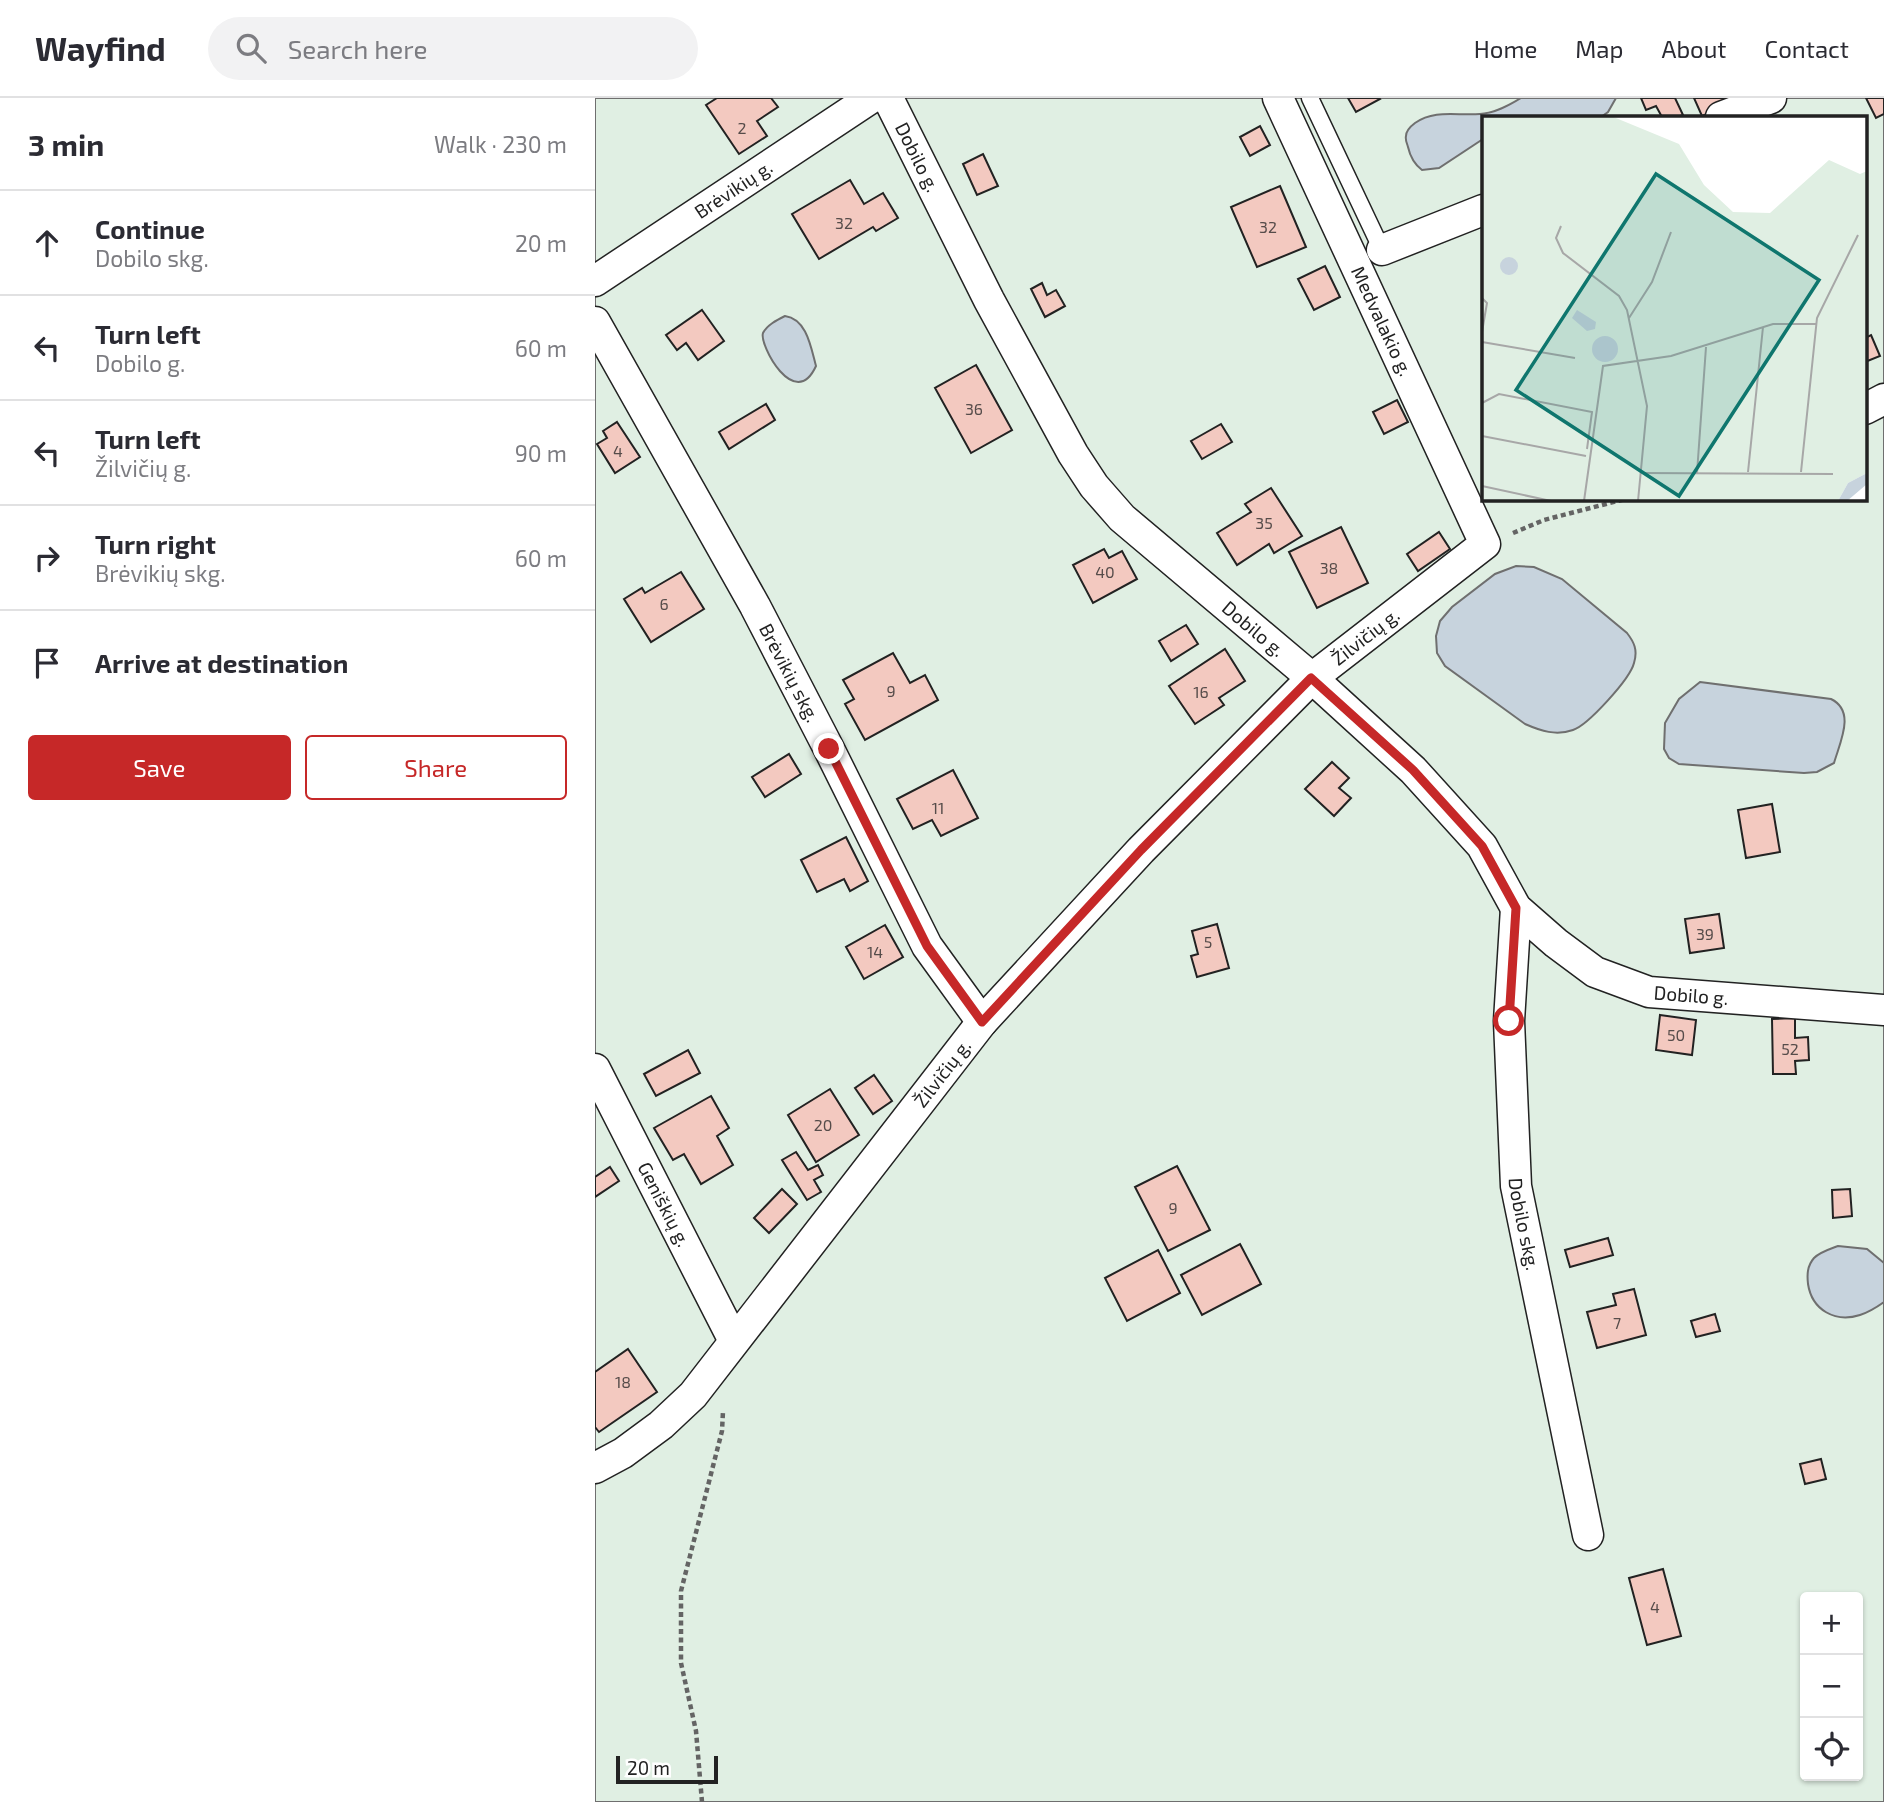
<!DOCTYPE html>
<meta charset="utf-8">
<style>
:root{--surface:#fff;--page:#f2f2f3;--text:#2b2b33;--muted:#7c7c81;--line:#e1e1e2;--accent:#c62828}
body{margin:0;font-family:"Exo 2",sans-serif;background:var(--page);color:var(--text)}
.controls{position:absolute;right:21px;bottom:21px;display:grid;overflow:hidden;border-radius:7px;box-shadow:0 2px 5px #0004}
.controls button{width:63px;height:63px;display:grid;place-items:center;padding:0;border:0;border-bottom:2px solid var(--line);background:var(--surface);color:var(--text);font:35px sans-serif}
.scale{position:absolute;left:21px;bottom:18px;width:102px;box-sizing:border-box;padding-left:7px;border:4px solid #222;border-top:0;font-size:19px;line-height:24px;white-space:nowrap;color:#222;-webkit-text-stroke:5px #fff;paint-order:stroke}
.stop{position:absolute;width:21px;height:21px;margin:-16px;border:5px solid #c62828;border-radius:50%;background:#fff}
.stop.end{background:#c62828;border-color:#fff;box-shadow:0 2px 7px #0008}
.list{margin:0;padding:0;list-style:none}
h2{display:flex;justify-content:space-between;align-items:center;height:91px;margin:0;padding:0 28px;font-size:30px}
h2 small{font-size:23px;font-weight:400;color:var(--muted)}
.list li{display:grid;grid-template-columns:46px 1fr auto;gap:21px;align-items:center;box-sizing:border-box;height:105px;padding:0 28px;border-top:2px solid var(--line)}
.list b{display:block;font-size:26px;white-space:nowrap}
.list p{margin:0;font-size:23px;white-space:nowrap;color:var(--muted)}
.list em{font-size:23px;font-style:normal;color:var(--muted)}
.actions{display:flex;gap:14px;padding:21px 28px}
.actions a{flex:1;padding:16px 0;border:2px solid var(--accent);border-radius:7px;text-align:center;font-size:24px;color:var(--accent)}
.actions .main{background:var(--accent);color:#fff}
.icon{flex:none;width:38px;height:38px;fill:none;stroke:currentColor;stroke-width:2;stroke-linecap:round;stroke-linejoin:round}
.map{position:relative;flex:none;width:1289px;height:1704px;overflow:hidden}
header{display:flex;align-items:center;gap:42px;box-sizing:border-box;height:98px;padding:0 35px;background:var(--surface);border-bottom:2px solid var(--line)}
header strong{font-size:33px}
nav{display:flex;gap:38px;margin-inline-start:auto;font-size:24px}
.search{width:490px;height:63px;background:var(--page);display:flex;align-items:center;gap:18px;box-sizing:border-box;padding:0 24px;border-radius:38px;color:var(--muted);font-size:26px}
main{display:flex}
aside{flex:1;background:var(--surface)}
.map>svg:first-child{display:block}
.green{fill:#e0efe3;stroke:#6f6f6f;stroke-width:2;fill-rule:evenodd}
.water{fill:#c7d3dd;stroke:#6f6f6f;stroke-width:2}
.building{fill:#f3c9c0;stroke:#222;stroke-width:2}
.lines{fill:none;stroke-linecap:round;stroke-linejoin:round}
.lane-casing{stroke:#222;stroke-width:19}
.street-casing{stroke:#222;stroke-width:33}
.path{stroke:#646464;stroke-width:4.5;stroke-dasharray:5 3.5;stroke-linecap:butt}
.lane{stroke:#fff;stroke-width:16}
.street{stroke:#fff;stroke-width:30}
.route{stroke:#c62828;stroke-width:9}
.labels{text-anchor:middle;stroke-width:5;stroke-linejoin:round;paint-order:stroke}
.number-label{font-size:16px;fill:#564c4a}
.street-label{font-size:19px;fill:#222;stroke:#fff}
.inset-road{fill:none;stroke:#a7a7a7;stroke-width:2}
.view{fill:#0f766e;fill-opacity:0.15;stroke:#0f766e;stroke-width:3.5}
.inset-edge{fill:none;stroke:#222;stroke-width:3.5}
</style>
<header>
<strong>Wayfind</strong>
<div class="search"><svg class="icon" aria-label="search" viewBox="0 0 24 24"><circle cx="10" cy="10" r="6"/><path d="M15 15l6 6"/></svg>Search here</div>
<nav><a>Home</a><a>Map</a><a>About</a><a>Contact</a></nav>
</header>
<main>
<aside>
<h2>3 min<small>Walk · 230 m</small></h2>
<ul class="list">
<li><svg class="icon" aria-label="ahead" viewBox="0 0 24 24"><path d="M12 20V5M6 11l6-6 6 6"/></svg><div><b>Continue</b><p>Dobilo skg.</p></div><em>20 m</em></li>
<li><svg class="icon" aria-label="left" viewBox="0 0 24 24"><path d="M17 20v-9H6M10 6l-5 5 5 5"/></svg><div><b>Turn left</b><p>Dobilo g.</p></div><em>60 m</em></li>
<li><svg class="icon" aria-label="left" viewBox="0 0 24 24"><path d="M17 20v-9H6M10 6l-5 5 5 5"/></svg><div><b>Turn left</b><p>Žilvičių g.</p></div><em>90 m</em></li>
<li><svg class="icon" aria-label="right" viewBox="0 0 24 24"><path d="M7 20v-9h11M14 6l5 5-5 5"/></svg><div><b>Turn right</b><p>Brėvikių skg.</p></div><em>60 m</em></li>
<li><svg class="icon" aria-label="arrive" viewBox="0 0 24 24"><path d="M6 21V4h12l-3 4 3 4H6"/></svg><div><b>Arrive at destination</b></div></li>
</ul>
<div class="actions"><a class="main">Save</a><a>Share</a></div>
</aside>
<div class="map">
<svg width="1289" height="1704" viewBox="0 0 1289 1704">
<rect width="100%" height="100%" fill="#fff"/>
<path class="green" d="M0,0H1289V1704H0ZM888,19H1270V401H888ZM1210,1499H1263V1678H1210Z"/>
<g class="water">
<path d="M926,0H1021L1013,14L1006,19H888V41L844,70L827,72C819,66 815,58 813,49C812,45 810,42 811,38C811,32 816,28 820,25C840,11 862,18 885,16C900,15 913,8 926,0Z"/>
<path d="M190,218C212,221 216,250 221,268C200,314 164,247 168,235C172,227 182,222 190,218Z"/>
<path d="M921,468L939,469L967,481L1032,535C1039,544 1043,552 1039,565C1035,581 993,627 978,632C961,638 946,633 930,626L850,568L842,555L841,538L845,523L857,509L900,476Z"/>
<path d="M1105,584L1236,601C1261,613 1245,644 1239,665L1222,674L1209,675L1084,666L1074,660L1069,651L1070,625L1084,601Z"/>
<path d="M1243,1148L1272,1151L1289,1165V1204C1282,1209 1274,1214 1265,1217C1240,1225 1217,1212 1213,1186C1212,1177 1212,1168 1219,1160C1225,1154 1235,1151 1243,1148Z"/>
</g>
<g class="building">
<path d="M122,0H176L183,9L162,23L172,38L144,56L111,7Z"/>
<path d="M753,0H784L785,1L761,14Z"/>
<path d="M1046,0H1080L1088,17L1082,19H1067L1061,8L1051,12Z"/>
<path d="M1099,0H1151L1107,18Z"/>
<path d="M1271,0H1289V16L1281,20Z"/>
<path d="M665,28L675,47L655,58L645,39Z"/>
<path d="M388,56L403,88L382,97L368,66Z"/>
<path d="M255,82L269,106L288,95L303,120L281,133L278,129L224,161L197,116Z"/>
<path d="M685,88L711,149L662,169L636,109Z"/>
<path d="M730,168L745,199L719,212L703,181Z"/>
<path d="M447,185L452,197L461,192L470,208L450,219L436,191Z"/>
<path d="M107,212L129,243L103,262L91,245L82,252L71,237Z"/>
<path d="M1276,237L1285,258L1270,264V240Z"/>
<path d="M381,267L417,332L376,355L340,290Z"/>
<path d="M802,302L813,324L789,336L778,314Z"/>
<path d="M171,306L180,322L134,351L124,334Z"/>
<path d="M22,324L45,359L20,375L2,346L12,340L8,333Z"/>
<path d="M626,326L637,344L607,361L596,343Z"/>
<path d="M676,390L707,438L679,455L674,446L642,467L622,435L656,414L650,406Z"/>
<path d="M746,429L773,485L722,510L694,454Z"/>
<path d="M844,434L855,451L823,473L812,456Z"/>
<path d="M509,451L514,460L527,453L542,481L498,505L478,467Z"/>
<path d="M86,474L109,511L56,544L29,501L47,490L50,495Z"/>
<path d="M591,527L603,546L576,563L564,543Z"/>
<path d="M630,551L650,583L624,600L629,607L600,626L574,588Z"/>
<path d="M298,555L315,585L330,577L343,602L270,642L250,606L259,601L248,582Z"/>
<path d="M194,656L206,676L170,699L157,679Z"/>
<path d="M737,664L754,680L744,690L756,700L739,718L710,691Z"/>
<path d="M358,672L383,720L346,738L337,722L318,731L302,701Z"/>
<path d="M1177,706L1185,754L1151,760L1143,712Z"/>
<path d="M251,739L273,783L255,793L249,781L222,794L206,762Z"/>
<path d="M1124,816L1129,850L1095,855L1090,821Z"/>
<path d="M622,826L634,870L602,879L596,858L603,856L597,833Z"/>
<path d="M290,827L308,859L269,881L251,849Z"/>
<path d="M1065,917L1101,922L1097,957L1061,952Z"/>
<path d="M1200,920V940L1213,939L1214,962L1200,963L1201,976H1178L1177,921Z"/>
<path d="M93,952L105,975L61,998L49,976Z"/>
<path d="M279,977L297,1003L278,1016L260,990Z"/>
<path d="M235,991L264,1037L221,1064L193,1017Z"/>
<path d="M116,998L134,1030L122,1038L138,1067L106,1086L89,1056L78,1062L59,1030Z"/>
<path d="M201,1054L213,1072L223,1067L228,1077L219,1082L226,1094L212,1102L187,1062Z"/>
<path d="M582,1068L615,1132L573,1153L540,1089Z"/>
<path d="M15,1069L24,1083L0,1099V1079Z"/>
<path d="M187,1091L202,1106L174,1135L159,1120Z"/>
<path d="M1255,1091L1257,1118L1238,1120L1237,1092Z"/>
<path d="M1013,1140L1018,1157L975,1169L970,1152Z"/>
<path d="M645,1146L666,1186L607,1217L586,1177Z"/>
<path d="M563,1152L585,1195L532,1223L510,1180Z"/>
<path d="M1039,1191L1051,1237L1002,1250L992,1214L1021,1207L1018,1196Z"/>
<path d="M1120,1216L1125,1233L1101,1239L1096,1223Z"/>
<path d="M33,1251L62,1294L4,1334L0,1329V1274Z"/>
<path d="M1226,1361L1231,1381L1210,1386L1205,1366Z"/>
<path d="M1068,1471L1086,1538L1052,1547L1034,1480Z"/>
</g>
<g class="lines">
<defs>
<path id="lane" d="M715,0L787,152"/>
<g id="street">
<path id="s1" d="M293,0L394,202L478,356L499,388L527,420L717,580L818,672L887,748L921,810L961,845L1000,874L1054,894L1289,912"/>
<path d="M1126,19L1176,0"/>
<path d="M787,152L888,112"/>
<path id="s2" d="M0,183L276,0"/>
<path id="s3" d="M0,224L160,508L234,651L332,848L387,924"/>
<path d="M1270,311L1289,301"/>
<path id="s4" d="M921,810L914,923L921,1088L993,1437"/>
<path id="s5" d="M0,971L139,1243"/>
<path id="s6" d="M0,1370L28,1355L66,1327L98,1297L387,924L546,752L717,580L890,446L683,0"/>
</g>
</defs>
<use href="#lane" class="lane-casing"/>
<use href="#street" class="street-casing"/>
<g class="path">
<path d="M918,435L949,422L1030,401"/>
<path d="M107,1704L101,1633L86,1565V1493L127,1333L128,1313"/>
</g>
<use href="#lane" class="lane"/>
<use href="#street" class="street"/>
</g>
<g class="lines">
<path class="route" d="M234,651L332,848L387,924L546,752L716,580L818,672L887,748L921,810L914,923"/>
</g>
<g class="labels">
<g class="number-label">
<text x="147" y="36">2</text>
<text x="249" y="131">32</text>
<text x="673" y="135">32</text>
<text x="379" y="317">36</text>
<text x="23" y="359">4</text>
<text x="669" y="431">35</text>
<text x="734" y="476">38</text>
<text x="510" y="480">40</text>
<text x="69" y="512">6</text>
<text x="296" y="599">9</text>
<text x="606" y="600">16</text>
<text x="343" y="716">11</text>
<text x="1110" y="842">39</text>
<text x="613" y="850">5</text>
<text x="280" y="860">14</text>
<text x="1081" y="943">50</text>
<text x="1195" y="957">52</text>
<text x="228" y="1033">20</text>
<text x="578" y="1116">9</text>
<text x="1022" y="1231">7</text>
<text x="28" y="1290">18</text>
<text x="1060" y="1515">4</text>
</g>
<g class="street-label">
<text dy="7" stroke="none"><textPath href="#s1" startOffset="66">Dobilo g.</textPath></text>
<text dy="7" stroke="none"><textPath href="#s2" startOffset="166">Brėvikių g.</textPath></text>
<text transform="translate(787 223) rotate(65)" y="7">Medvalakio g.</text>
<text dy="7" stroke="none"><textPath href="#s1" startOffset="654">Dobilo g.</textPath></text>
<text dy="7" stroke="none"><textPath href="#s6" startOffset="1139">Žilvičių g.</textPath></text>
<text dy="7" stroke="none"><textPath href="#s3" startOffset="401">Brėvikių skg.</textPath></text>
<text dy="7" stroke="none"><textPath href="#s1" startOffset="1242">Dobilo g.</textPath></text>
<text dy="7" stroke="none"><textPath href="#s6" startOffset="530">Žilvičių g.</textPath></text>
<text dy="7" stroke="none"><textPath href="#s5" startOffset="152">Geniškių g.</textPath></text>
<text dy="7" stroke="none"><textPath href="#s4" startOffset="317">Dobilo skg.</textPath></text>
</g>
</g>
<g transform="translate(887 18)">
<rect width="385" height="385" fill="#fff"/>
<path d="M0,0H129L197,28L222,69L251,96L288,97L347,44L378,58L385,55V357L366,367L356,385H0Z" fill="#e0efe3"/>
<path d="M18 150a9 9 0 1 1 18 0a9 9 0 1 1-18 0ZM95,194L114,206L113,213L105,215L90,202ZM110 233a13 13 0 1 1 26 0a13 13 0 1 1-26 0ZM385,357V368L365,385H356L366,367Z" fill="#c7d3dd"/>
<path class="inset-road" d="M79,110L74,122L81,137L137,180L145,194L165,290L156,385M0,182L5,187L0,216M147,202L170,166L189,116M0,226L93,242M0,287L17,278L110,296L105,333M0,320L104,340M266,356L281,211M319,356L335,202L376,119M160,357L351,358M215,357L224,231M0,370L69,385M102,385L121,250L189,240L291,208H335"/>
<path class="view" d="M174,58L337,164L197,380L34,274Z"/>
<rect width="385" height="385" class="inset-edge"/>
</g>
</svg>
<div class="controls">
<button>+</button>
<button>−</button>
<button><svg class="icon" aria-label="locate" viewBox="0 0 24 24"><circle cx="12" cy="12" r="6"/><path d="M12 2v4M12 18v4M2 12h4M18 12h4"/></svg></button>
</div>
<div class="scale">20 m</div>
<div class="stop" style="left:914px;top:923px"></div>
<div class="stop end" style="left:234px;top:651px"></div>
</div>
</main>
